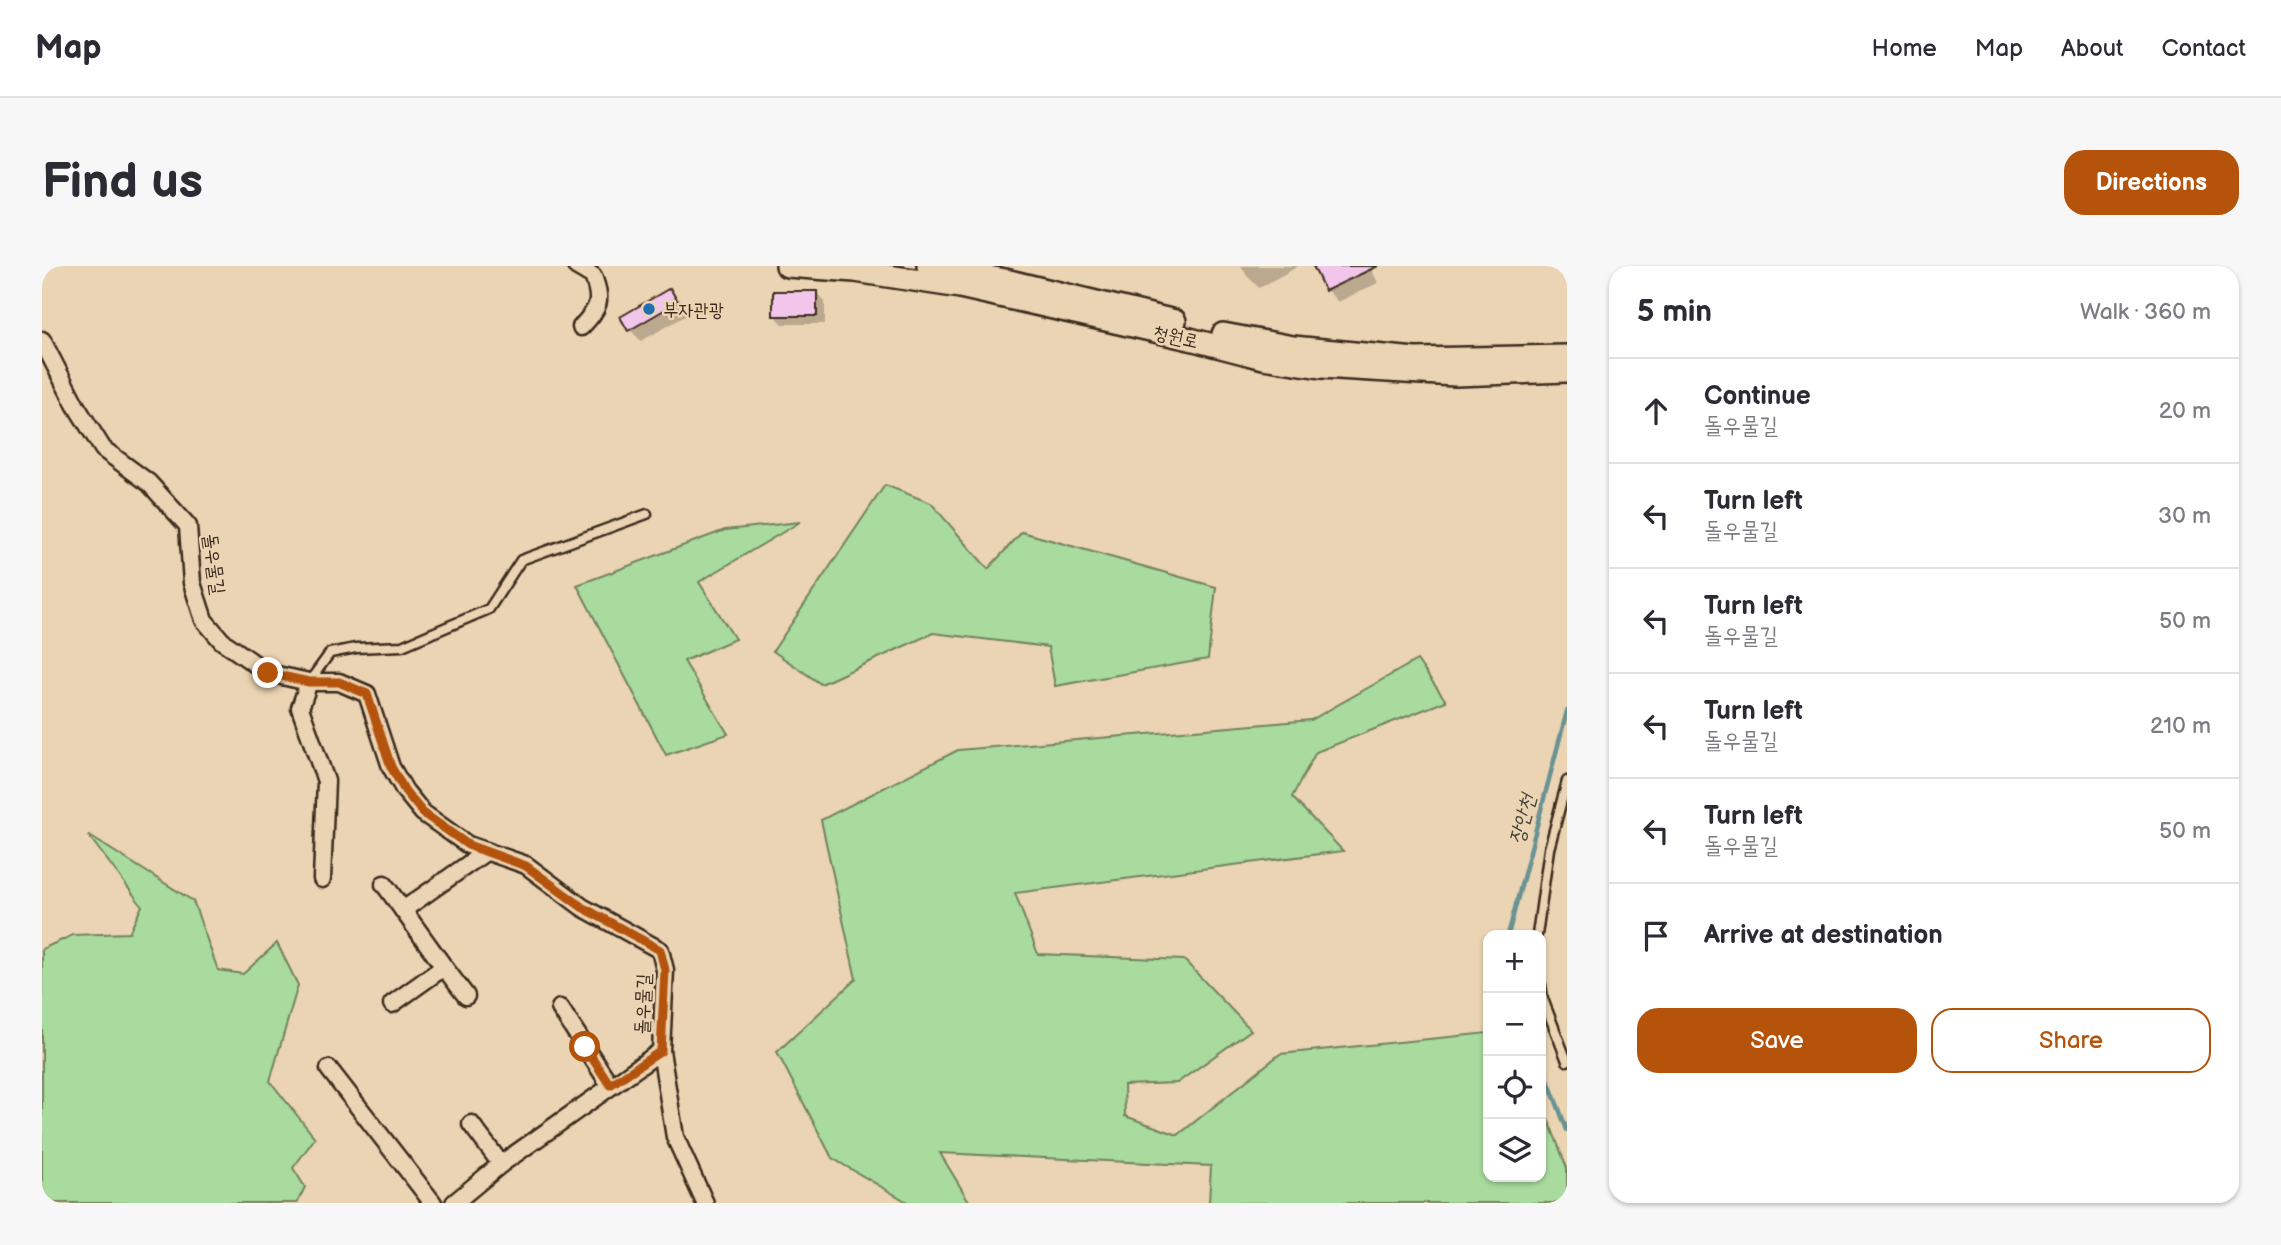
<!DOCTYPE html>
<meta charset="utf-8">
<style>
:root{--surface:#fff;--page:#f7f7f7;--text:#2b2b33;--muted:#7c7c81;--line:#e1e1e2;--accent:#b45309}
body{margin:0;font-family:"Balsamiq Sans","Poor Story",sans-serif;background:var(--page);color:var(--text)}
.controls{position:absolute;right:21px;bottom:21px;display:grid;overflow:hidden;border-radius:14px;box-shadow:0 2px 5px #0004}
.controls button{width:63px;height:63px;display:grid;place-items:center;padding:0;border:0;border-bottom:2px solid var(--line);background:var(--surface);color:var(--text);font:35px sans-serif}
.stop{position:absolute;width:21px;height:21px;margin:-16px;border:5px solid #b45309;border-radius:50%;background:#fff}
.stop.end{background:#b45309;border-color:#fff;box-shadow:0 2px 7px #0008}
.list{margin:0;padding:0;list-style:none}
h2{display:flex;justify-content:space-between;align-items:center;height:91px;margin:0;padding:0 28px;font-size:30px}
h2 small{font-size:23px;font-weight:400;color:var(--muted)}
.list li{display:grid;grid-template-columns:46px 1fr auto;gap:21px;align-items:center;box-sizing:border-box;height:105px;padding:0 28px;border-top:2px solid var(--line)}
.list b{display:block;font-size:26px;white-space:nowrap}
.list p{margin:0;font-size:23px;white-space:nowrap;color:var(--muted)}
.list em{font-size:23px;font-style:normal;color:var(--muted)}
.actions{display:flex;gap:14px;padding:21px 28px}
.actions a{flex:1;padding:16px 0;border:2px solid var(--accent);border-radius:21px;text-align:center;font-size:24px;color:var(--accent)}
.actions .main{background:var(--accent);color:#fff}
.icon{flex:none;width:38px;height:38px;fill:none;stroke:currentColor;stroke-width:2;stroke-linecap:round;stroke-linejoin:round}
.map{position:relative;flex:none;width:1525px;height:937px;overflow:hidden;border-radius:21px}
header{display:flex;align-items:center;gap:42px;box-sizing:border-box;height:98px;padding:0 35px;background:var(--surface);border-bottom:2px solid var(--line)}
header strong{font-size:33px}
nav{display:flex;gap:38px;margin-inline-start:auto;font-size:24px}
.intro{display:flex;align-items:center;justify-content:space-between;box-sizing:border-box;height:168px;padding:0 42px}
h1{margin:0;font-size:49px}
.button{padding:18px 32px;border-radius:21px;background:var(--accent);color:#fff;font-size:24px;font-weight:700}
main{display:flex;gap:42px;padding:0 42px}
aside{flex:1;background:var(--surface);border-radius:21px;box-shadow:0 2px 5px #0004}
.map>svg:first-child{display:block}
.green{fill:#a8db9d;stroke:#72825e;stroke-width:2}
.shadow{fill:#0003}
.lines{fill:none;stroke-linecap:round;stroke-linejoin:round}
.stream{stroke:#699292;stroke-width:4.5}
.building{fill:#f2c6eb;stroke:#3b2a1e;stroke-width:2}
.service-casing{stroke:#3b2a1e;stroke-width:13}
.minor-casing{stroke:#3b2a1e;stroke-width:21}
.secondary-casing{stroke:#3b2a1e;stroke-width:26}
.service{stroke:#ead4b3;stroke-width:8}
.minor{stroke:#ead4b3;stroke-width:16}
.secondary{stroke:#ead4b3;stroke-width:21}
.route{stroke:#b45309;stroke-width:9}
.poi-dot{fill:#1f6fb2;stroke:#ead4b3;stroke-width:2.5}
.labels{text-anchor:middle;stroke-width:5;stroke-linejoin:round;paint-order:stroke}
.poi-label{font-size:19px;fill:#3b2a1e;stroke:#ead4b3;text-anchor:start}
.street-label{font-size:19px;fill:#3b2a1e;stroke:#ead4b3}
.water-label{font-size:21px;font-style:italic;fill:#46443b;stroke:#ead4b3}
</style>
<header>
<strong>Map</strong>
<nav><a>Home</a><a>Map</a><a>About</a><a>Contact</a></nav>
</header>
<div class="intro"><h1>Find us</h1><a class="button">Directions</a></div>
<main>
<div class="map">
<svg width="1525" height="937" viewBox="0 0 1525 937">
<rect width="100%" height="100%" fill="#ead4b3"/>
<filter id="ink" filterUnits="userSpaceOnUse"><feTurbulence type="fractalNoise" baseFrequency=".0143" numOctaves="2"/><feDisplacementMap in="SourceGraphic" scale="14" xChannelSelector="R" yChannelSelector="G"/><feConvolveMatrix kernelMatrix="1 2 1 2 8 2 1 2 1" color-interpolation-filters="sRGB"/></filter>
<g filter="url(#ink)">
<g class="green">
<path d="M843,219L889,237L946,303L980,266L1174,321L1166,393L1013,420L1006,381L891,367L779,418L731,385Z"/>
<path d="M758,256L657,316L693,373L642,395L686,468L624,489L535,319L683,264Z"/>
<path d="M1375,394L1404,435L1274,486L1250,531L1301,585L973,627L996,688L1142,694L1209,764L1135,817L1082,819L1083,850L1136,869L1238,788L1446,767V911H1499V835L1525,902V937H1167L1169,900L898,887L928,937H867L790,892L735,786L814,713L779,554L916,484L1269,454Z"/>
<path d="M46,569L151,635L176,704L201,708L235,677L256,719L228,815L273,872L251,902L263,921L255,937H0V683L31,669L87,667L100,640Z"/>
</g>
<g class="shadow">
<path d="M1199,0H1255V1L1217,22L1205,10Z"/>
<path d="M1273,0H1328L1336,17L1296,36L1285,24Z"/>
<path d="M628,24L640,36L647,48L599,75L587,63Z"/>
<path d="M775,27L783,36V58H741L732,49Z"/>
</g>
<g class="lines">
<g class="stream">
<path d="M1466,669L1525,445"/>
<path d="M1499,796L1525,864"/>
</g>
</g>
<g class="building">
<path d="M1271,0H1336L1283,25Z"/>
<path d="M628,22L636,36L586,65L578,51Z"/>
<rect x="731" y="25" width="44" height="25"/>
</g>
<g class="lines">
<defs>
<g id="service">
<path d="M267,416L288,387L314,382L360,380L447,343L479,294L605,248"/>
<path d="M1495,669L1507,583L1525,515"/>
<path d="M1499,719L1501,733L1525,795"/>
</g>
<g id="minor">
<path d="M534,0L551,10C560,35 558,41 539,61"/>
<path d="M0,74L34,140L61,183L107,217L146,260L150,317L162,354L180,375L226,407L267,416H297L325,428L349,501L363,525L381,547L426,579L484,599L540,641L618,684L623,704L619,785L633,871L663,937"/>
<path d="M267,416L258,442L284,515L280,613"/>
<path d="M342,618L361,644L445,585"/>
<path d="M361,644L402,701"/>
<path d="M350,738L402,701L424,730"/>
<path d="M518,742L568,819"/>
<path d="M287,803L391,937"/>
<path d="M429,858L459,898"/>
<path d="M412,937L459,898L619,785"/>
</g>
<g id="secondary">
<path d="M745,0L813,5L918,21L1148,73L1221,92L1279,101L1413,109L1525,105"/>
<path d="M886,0L963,14L1133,55"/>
<path d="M1181,68L1251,81L1373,93L1525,90"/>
</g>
</defs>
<use href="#service" class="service-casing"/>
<use href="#minor" class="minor-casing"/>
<use href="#secondary" class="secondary-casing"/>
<use href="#service" class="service"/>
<use href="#minor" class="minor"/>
<use href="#secondary" class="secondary"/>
</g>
</g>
<g class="lines" filter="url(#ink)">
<path class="route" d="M226,407L267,416H297L325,428L349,501L363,525L381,547L426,579L484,600L540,641L618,684L623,704L619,785L568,819L543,781"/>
</g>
<circle class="poi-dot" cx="607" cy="43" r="7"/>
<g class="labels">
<g class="poi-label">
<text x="621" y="50">부자관광</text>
</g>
<g class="street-label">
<text transform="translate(1134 70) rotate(13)" y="7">청원로</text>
<text transform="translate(173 298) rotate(82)" y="7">돌우물길</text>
<text transform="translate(600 738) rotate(-88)" y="7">돌우물길</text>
</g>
<g class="water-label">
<text transform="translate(1480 553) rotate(-75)" y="7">장안천</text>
</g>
</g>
</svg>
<div class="controls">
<button>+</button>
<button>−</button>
<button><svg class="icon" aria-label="locate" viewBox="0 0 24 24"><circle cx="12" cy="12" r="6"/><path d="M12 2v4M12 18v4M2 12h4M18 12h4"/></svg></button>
<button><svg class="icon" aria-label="layers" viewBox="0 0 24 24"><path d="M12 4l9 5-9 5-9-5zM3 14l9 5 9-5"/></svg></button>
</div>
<div class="stop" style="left:543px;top:781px"></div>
<div class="stop end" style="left:226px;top:407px"></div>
</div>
<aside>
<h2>5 min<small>Walk · 360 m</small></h2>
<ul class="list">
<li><svg class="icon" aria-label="ahead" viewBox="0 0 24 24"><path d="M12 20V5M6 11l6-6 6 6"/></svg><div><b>Continue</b><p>돌우물길</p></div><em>20 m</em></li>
<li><svg class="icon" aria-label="left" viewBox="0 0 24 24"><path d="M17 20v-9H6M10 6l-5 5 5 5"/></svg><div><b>Turn left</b><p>돌우물길</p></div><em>30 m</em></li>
<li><svg class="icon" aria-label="left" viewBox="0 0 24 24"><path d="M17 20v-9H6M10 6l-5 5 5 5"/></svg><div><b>Turn left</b><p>돌우물길</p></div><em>50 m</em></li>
<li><svg class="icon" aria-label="left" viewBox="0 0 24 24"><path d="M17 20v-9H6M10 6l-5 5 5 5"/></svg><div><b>Turn left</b><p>돌우물길</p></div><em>210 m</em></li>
<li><svg class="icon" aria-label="left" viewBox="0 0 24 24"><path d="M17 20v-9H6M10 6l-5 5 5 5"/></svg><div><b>Turn left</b><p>돌우물길</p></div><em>50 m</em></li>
<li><svg class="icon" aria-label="arrive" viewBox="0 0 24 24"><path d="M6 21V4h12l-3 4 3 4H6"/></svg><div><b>Arrive at destination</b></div></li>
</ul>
<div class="actions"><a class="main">Save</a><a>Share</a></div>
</aside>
</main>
